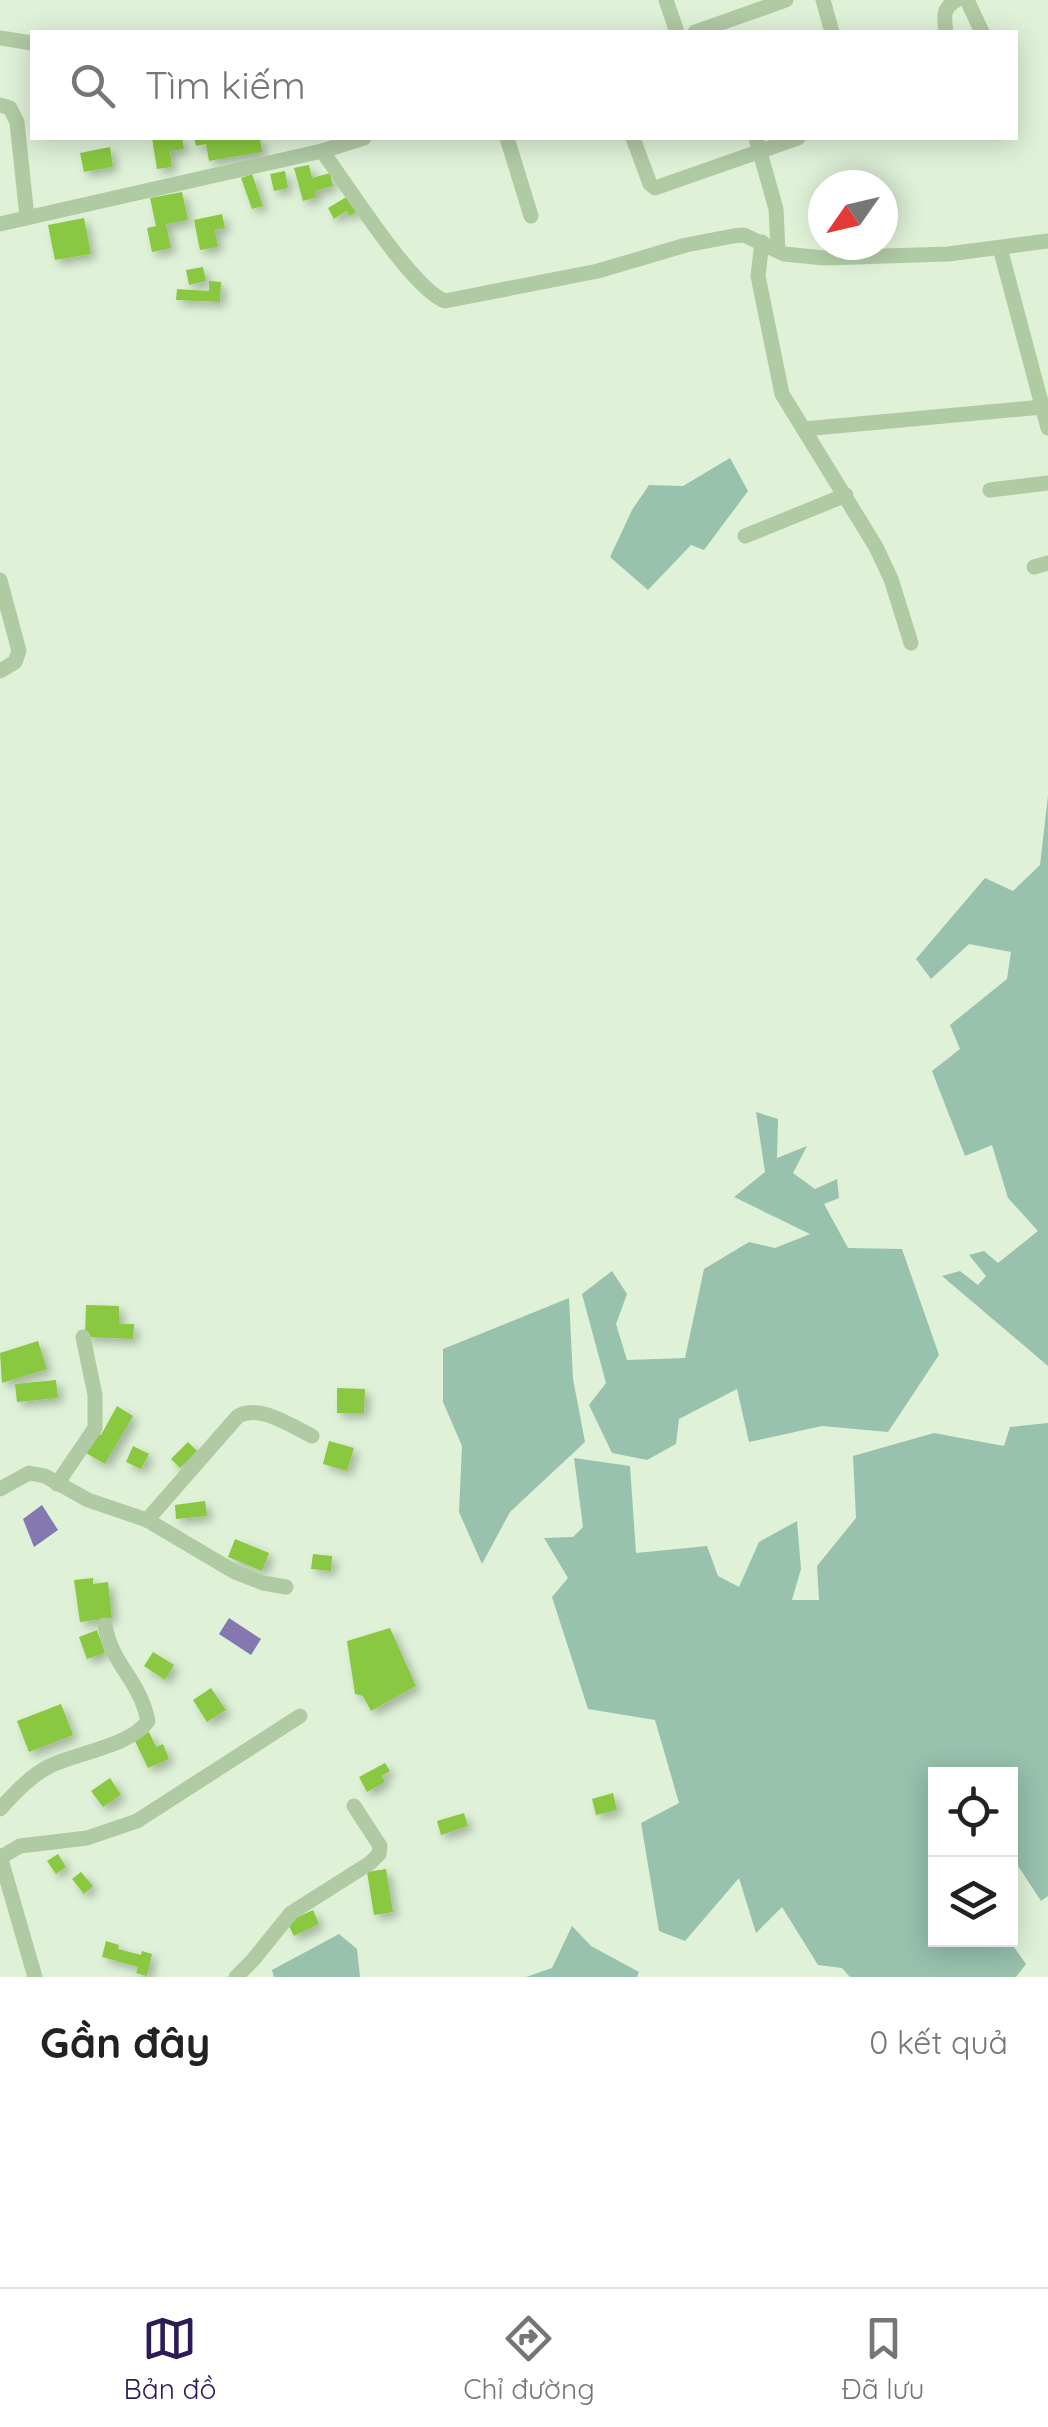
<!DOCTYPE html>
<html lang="vi">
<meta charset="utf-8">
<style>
:root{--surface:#fff;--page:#f2f2f2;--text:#222;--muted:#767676;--line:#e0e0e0;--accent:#2c1b57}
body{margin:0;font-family:Quicksand,sans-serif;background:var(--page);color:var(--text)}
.controls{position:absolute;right:30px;bottom:30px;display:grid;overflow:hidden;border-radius:0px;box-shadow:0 5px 25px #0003}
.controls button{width:90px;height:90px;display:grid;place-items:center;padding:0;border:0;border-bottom:2px solid var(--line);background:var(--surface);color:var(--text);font:50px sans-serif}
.compass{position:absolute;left:808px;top:170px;width:90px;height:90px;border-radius:50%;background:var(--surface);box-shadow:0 5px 25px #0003;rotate:236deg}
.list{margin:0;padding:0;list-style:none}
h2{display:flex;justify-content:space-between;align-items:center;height:130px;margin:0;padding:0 40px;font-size:42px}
h2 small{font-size:32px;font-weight:400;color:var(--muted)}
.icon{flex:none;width:55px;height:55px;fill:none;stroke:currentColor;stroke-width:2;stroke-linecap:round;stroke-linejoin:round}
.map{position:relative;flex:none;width:1048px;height:1977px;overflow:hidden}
.search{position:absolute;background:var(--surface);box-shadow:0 5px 25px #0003;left:30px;right:30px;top:30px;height:110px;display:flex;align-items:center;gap:25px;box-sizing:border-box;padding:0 35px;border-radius:0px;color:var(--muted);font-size:38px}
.sheet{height:310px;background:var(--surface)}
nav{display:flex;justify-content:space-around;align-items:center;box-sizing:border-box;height:140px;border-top:2px solid var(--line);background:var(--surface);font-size:28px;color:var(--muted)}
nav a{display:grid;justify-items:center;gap:5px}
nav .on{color:var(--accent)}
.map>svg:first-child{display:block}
.green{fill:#98c1ae}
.water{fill:#8577af}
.building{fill:#89c83f;filter:url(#shadow)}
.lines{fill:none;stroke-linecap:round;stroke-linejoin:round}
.minor{stroke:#b0caa4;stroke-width:15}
</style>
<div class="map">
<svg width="1048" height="1977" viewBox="0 0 1048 1977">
<defs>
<filter id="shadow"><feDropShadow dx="5" dy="5" stdDeviation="5" flood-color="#0004"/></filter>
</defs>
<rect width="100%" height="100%" fill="#dff2d8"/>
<g class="green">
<path d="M730,458L748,491L704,550L691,545L648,590L610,557L632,510L649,485L683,486Z"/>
<path d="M1048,796V1366L942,1276L960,1271L978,1285L986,1276L969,1255L984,1251L998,1263L1038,1231L1008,1198L992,1145L965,1156L932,1071L960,1049L950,1025L1007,979L1011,952L969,944L931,979L916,959L985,878L1013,891L1040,865Z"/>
<path d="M756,1112L778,1119L777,1158L807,1146L793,1173L815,1189L837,1179L839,1198L824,1204L848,1248L902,1249L939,1355L888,1432L822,1426L749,1442L737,1389L679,1419L676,1444L647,1460L612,1453L589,1405L606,1383L582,1294L612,1271L627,1294L616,1324L627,1360L685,1358L704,1269L749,1242L775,1248L810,1234L734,1197L765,1172Z"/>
<path d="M569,1298L573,1379L585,1442L510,1512L482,1564L459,1512L462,1446L443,1402V1349Z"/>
<path d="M1048,1423V1896L1041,1901L1011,1855L1010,1774H936V1940H1009L1026,1964L1016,1977H850L842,1968L818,1965L782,1907L756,1933L739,1878L685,1941L659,1931L641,1823L679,1803L655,1720L588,1709L552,1597L568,1578L544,1538L573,1537L583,1527L574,1458L630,1466L636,1553L707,1546L718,1576L739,1587L759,1542L797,1521L801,1569L792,1600H819L817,1566L856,1518L853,1456L934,1433L1004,1446L1010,1427Z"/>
<path d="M572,1926L591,1946L639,1972L637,1977H526L552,1968Z"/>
<path d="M339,1934L357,1949L360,1977H274L272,1970Z"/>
</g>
<g class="water">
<path d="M42,1505L58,1530L34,1547L23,1519Z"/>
<path d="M229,1618L261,1639L251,1655L219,1634Z"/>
</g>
<g class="building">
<path d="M152,138H182L184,149L170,151L172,167L157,169Z"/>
<path d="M194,138H260L262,152L209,161L206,144L196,146Z"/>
<path d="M110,147L113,167L84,172L80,153Z"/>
<path d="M309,165L312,178L330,173L333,186L315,191L317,197L303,201L294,168Z"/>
<path d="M285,171L288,188L274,191L270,174Z"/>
<path d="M252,174L263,206L252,209L241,178Z"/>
<path d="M182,192L188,220L166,224L171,248L152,252L147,228L156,226L150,198Z"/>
<path d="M348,196L358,211L350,216L346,211L334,219L328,208Z"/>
<path d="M222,214L225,228L215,230L218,247L200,250L194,220Z"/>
<path d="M84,218L91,254L55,260L48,225Z"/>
<path d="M203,267L206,281L189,285L186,270Z"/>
<path d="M209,281L221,282L220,302L176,300L177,289L209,291Z"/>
<path d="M86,1305L119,1306V1324H134L133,1339L85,1337Z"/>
<path d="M38,1341L47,1369L2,1383L0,1353Z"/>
<path d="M56,1380L58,1398L17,1402L15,1384Z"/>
<path d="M337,1388L365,1389L364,1413H337Z"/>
<path d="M117,1406L133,1416L105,1464L86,1453L97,1433L101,1435Z"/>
<path d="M329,1441L354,1448L347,1471L323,1464Z"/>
<path d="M188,1442L197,1451L180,1468L171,1459Z"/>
<path d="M133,1446L149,1454L141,1469L126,1462Z"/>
<path d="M205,1501L207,1516L176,1519L175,1505Z"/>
<path d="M235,1539L269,1553L262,1571L228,1557Z"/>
<path d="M313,1554L332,1556L331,1571L311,1569Z"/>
<path d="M93,1578V1584L108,1582L112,1618L80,1622L74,1580Z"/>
<path d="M390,1628L416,1686L371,1711L363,1696L355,1694L347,1641Z"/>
<path d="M97,1630L105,1653L87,1659L79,1637Z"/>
<path d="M153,1652L174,1665L165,1680L144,1666Z"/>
<path d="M211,1688L226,1710L207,1722L193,1700Z"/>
<path d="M61,1704L73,1735L29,1752L17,1721Z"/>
<path d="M149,1732L156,1747L163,1744L169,1759L148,1768L134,1739Z"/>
<path d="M385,1763L390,1771L382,1776L385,1782L367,1792L359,1777Z"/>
<path d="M110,1778L121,1795L103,1807L91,1791Z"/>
<path d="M613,1793L617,1810L596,1815L592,1799Z"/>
<path d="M464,1813L468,1826L441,1835L437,1821Z"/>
<path d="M58,1854L66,1867L56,1874L47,1861Z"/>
<path d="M386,1869L393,1912L374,1915L367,1872Z"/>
<path d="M81,1872L93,1886L84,1894L72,1879Z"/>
<path d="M313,1910L319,1924L294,1936L287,1922Z"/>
<path d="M106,1941L119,1945L118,1949L141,1955L142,1951L152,1954L147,1976L136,1973L138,1967L102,1957Z"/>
</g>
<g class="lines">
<g class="minor">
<path d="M666,0L677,32"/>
<path d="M823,0L832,32"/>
<path d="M967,0L982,32"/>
<path d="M695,32L786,0"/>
<path d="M946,32C944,17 942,8 957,0"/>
<path d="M0,38L32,43"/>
<path d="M0,105L10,108L17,122L27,217"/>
<path d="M507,138L531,216"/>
<path d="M633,138L650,184L655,188L798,138"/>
<path d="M756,138L776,209L778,251"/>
<path d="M322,151C346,183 412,289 445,301L598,271L686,245L733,236L744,235L784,254L824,258L948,254L1048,241"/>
<path d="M0,224L322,151L364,138"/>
<path d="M762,242L758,276L782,394L876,547L891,579L911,643"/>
<path d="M1000,248L1048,428"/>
<path d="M804,429L1043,407"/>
<path d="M990,490L1048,483"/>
<path d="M745,536L846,495"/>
<path d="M1034,567L1048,563"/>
<path d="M0,580L19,651L15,662L0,671"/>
<path d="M57,1484L95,1428V1395L83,1337"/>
<path d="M0,1489L29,1473L45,1476L88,1500L147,1520L235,1572L263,1583L286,1587"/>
<path d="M147,1520L238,1416C260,1404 291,1426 312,1436"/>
<path d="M0,1809C14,1794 29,1777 48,1767C75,1753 131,1746 148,1721C139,1678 112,1666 105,1625"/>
<path d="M0,1856L35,1977"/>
<path d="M1,1857L20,1846L87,1838L137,1821L300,1716"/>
<path d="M236,1977L253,1960L291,1913L370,1863L379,1854L380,1846L354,1806"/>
</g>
</g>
</svg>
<div class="controls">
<button><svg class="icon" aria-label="locate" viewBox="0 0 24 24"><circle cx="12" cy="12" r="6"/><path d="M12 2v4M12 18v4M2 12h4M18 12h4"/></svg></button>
<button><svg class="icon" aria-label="layers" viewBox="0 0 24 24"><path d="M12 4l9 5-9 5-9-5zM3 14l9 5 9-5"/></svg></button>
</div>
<svg class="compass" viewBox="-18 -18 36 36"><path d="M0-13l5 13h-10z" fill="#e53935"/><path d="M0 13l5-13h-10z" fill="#767676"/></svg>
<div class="search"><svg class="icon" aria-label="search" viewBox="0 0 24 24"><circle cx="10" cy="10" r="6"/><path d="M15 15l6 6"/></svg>Tìm kiếm</div>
</div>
<section class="sheet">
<h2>Gần đây<small>0 kết quả</small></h2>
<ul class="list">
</ul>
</section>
<nav>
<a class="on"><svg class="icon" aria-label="map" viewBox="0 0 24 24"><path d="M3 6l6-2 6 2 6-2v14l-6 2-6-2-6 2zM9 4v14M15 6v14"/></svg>Bản đồ</a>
<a><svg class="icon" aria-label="directions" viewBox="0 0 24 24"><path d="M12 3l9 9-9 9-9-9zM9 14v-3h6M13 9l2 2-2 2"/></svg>Chỉ đường</a>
<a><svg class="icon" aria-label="saved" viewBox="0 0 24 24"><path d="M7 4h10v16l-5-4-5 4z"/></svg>Đã lưu</a>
</nav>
